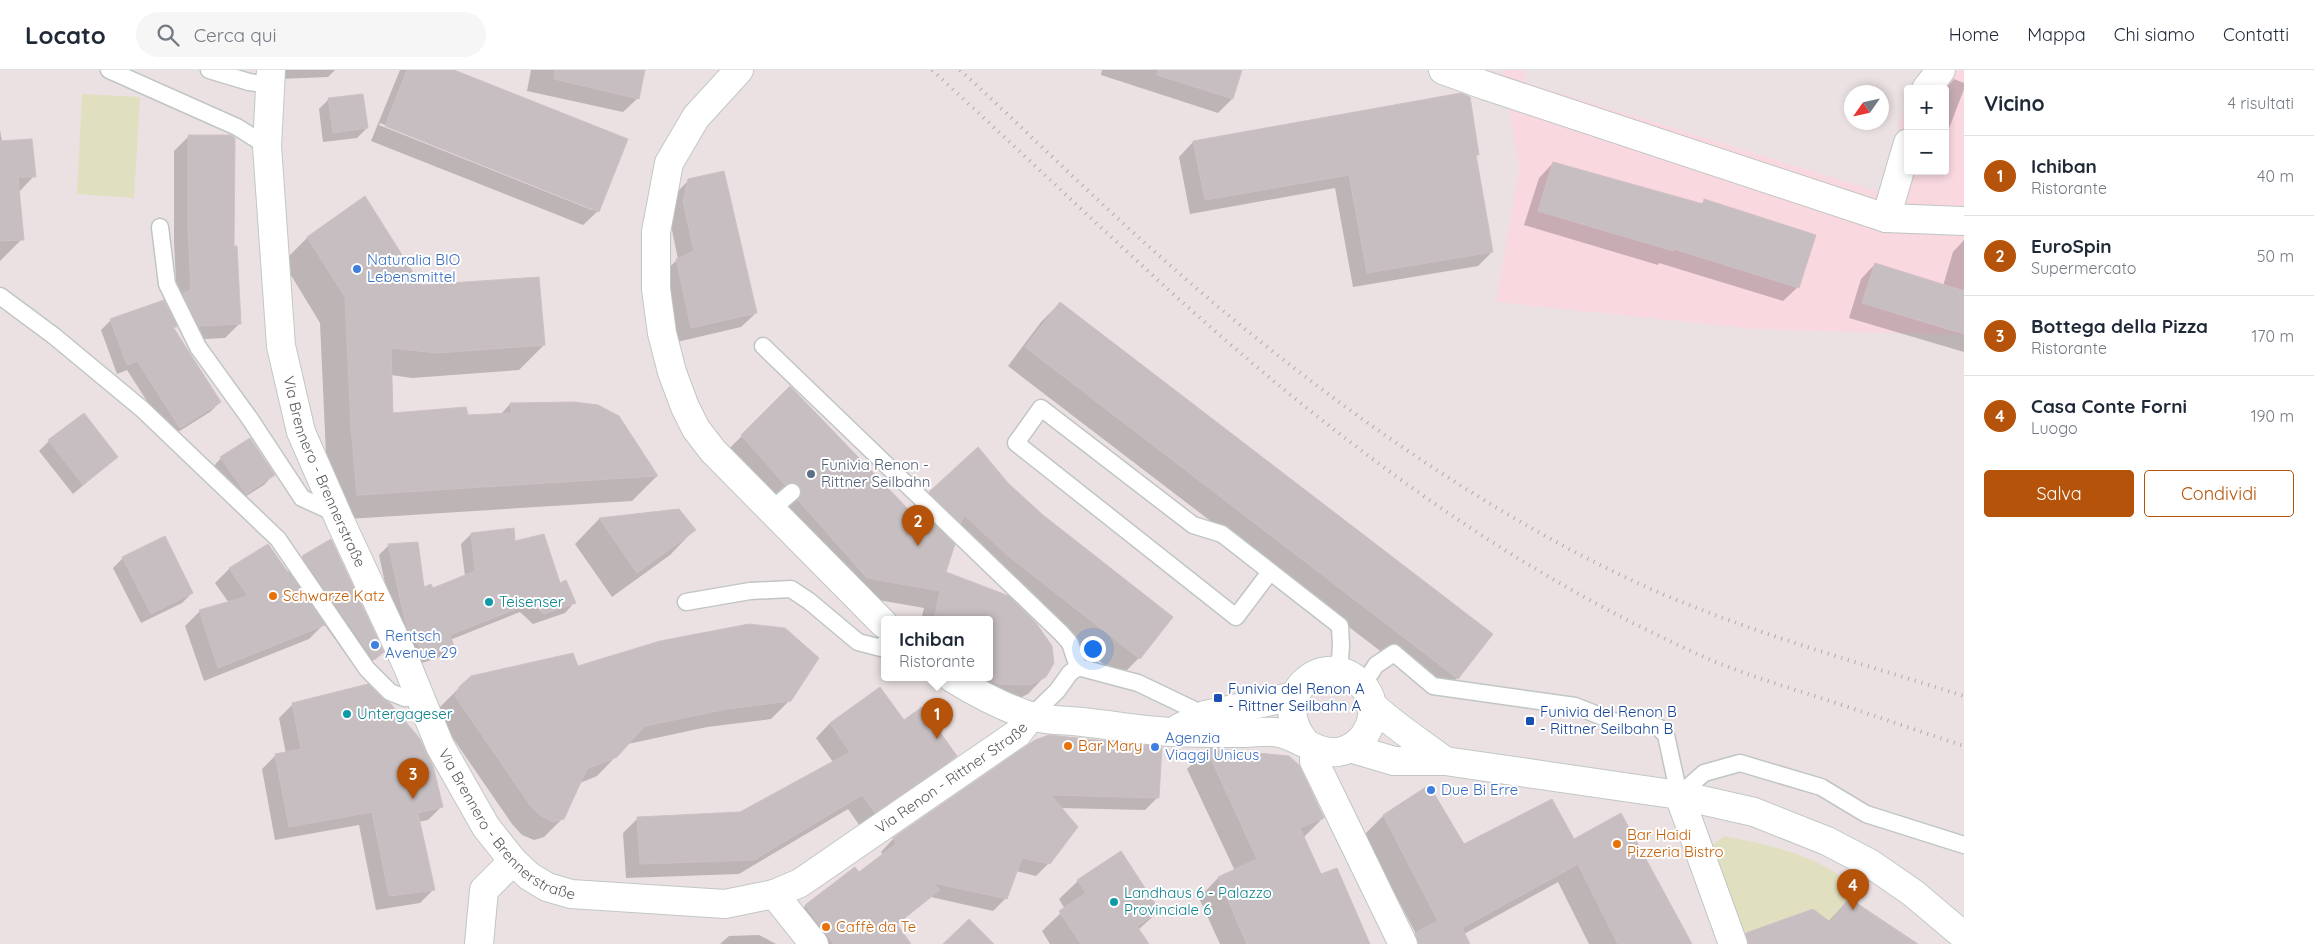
<!DOCTYPE html>
<html lang="it">
<meta charset="utf-8">
<style>
:root{--surface:#fff;--page:#f6f6f7;--text:#1f2937;--muted:#747a83;--line:#e0e1e3;--accent:#b45309}
body{margin:0;font-family:Quicksand,sans-serif;background:var(--page);color:var(--text)}
.controls{position:absolute;right:15px;top:15px;display:grid;overflow:hidden;border-radius:5px;box-shadow:0 2px 8px #0003}
.controls button{width:45px;height:45px;display:grid;place-items:center;padding:0;border:0;border-bottom:1px solid var(--line);background:var(--surface);color:var(--text);font:25px sans-serif}
.compass{position:absolute;left:1844px;top:15px;width:45px;height:45px;border-radius:50%;background:var(--surface);box-shadow:0 2px 8px #0003;rotate:236deg}
.you{position:absolute;left:1092px;top:578px;width:18px;height:18px;margin:-12px;border:4px solid #fff;border-radius:50%;background:#1a73e8;box-shadow:0 0 0 8px #1a73e833}
.badge{display:grid;place-items:center;width:32px;height:32px;border-radius:50%;background:var(--accent);color:#fff;font-size:16px;font-weight:700}
.pin{position:absolute;translate:-50% -41px;filter:drop-shadow(0 1px 2px #0008)}
.pin::after{content:'';position:absolute;top:26px;width:18px;height:15px;background:inherit;clip-path:polygon(0 0,100% 0,50% 100%)}
.popup{position:absolute;left:881px;top:546px;width:112px;height:65px;box-sizing:border-box;display:grid;place-content:center;border-radius:5px;background:var(--surface);filter:drop-shadow(0 1px 4px #0005);font-size:16px;white-space:nowrap;color:var(--muted)}
.popup b{font-size:19px;color:var(--text)}
.popup::after{content:'';position:absolute;left:50%;top:100%;margin-left:-10px;border:10px solid transparent;border-top-color:var(--surface)}
.list{margin:0;padding:0;list-style:none}
h2{display:flex;justify-content:space-between;align-items:center;height:65px;margin:0;padding:0 20px;font-size:21px}
h2 small{font-size:16px;font-weight:400;color:var(--muted)}
.list li{display:grid;grid-template-columns:32px 1fr auto;gap:15px;align-items:center;box-sizing:border-box;height:80px;padding:0 20px;border-top:1px solid var(--line)}
.list b{display:block;font-size:19px;white-space:nowrap}
.list p{margin:0;font-size:16px;white-space:nowrap;color:var(--muted)}
.list em{font-size:16px;font-style:normal;color:var(--muted)}
.actions{display:flex;gap:10px;padding:15px 20px}
.actions a{flex:1;padding:11px 0;border:1px solid var(--accent);border-radius:5px;text-align:center;font-size:18px;color:var(--accent)}
.actions .main{background:var(--accent);color:#fff}
.icon{flex:none;width:28px;height:28px;fill:none;stroke:currentColor;stroke-width:2;stroke-linecap:round;stroke-linejoin:round}
.map{position:relative;flex:none;width:1964px;height:874px;overflow:hidden}
header{display:flex;align-items:center;gap:30px;box-sizing:border-box;height:70px;padding:0 25px;background:var(--surface);border-bottom:1px solid var(--line)}
header strong{font-size:24px}
nav{display:flex;gap:28px;margin-inline-start:auto;font-size:18px}
.search{width:350px;height:45px;background:var(--page);display:flex;align-items:center;gap:12px;box-sizing:border-box;padding:0 18px;border-radius:28px;color:var(--muted);font-size:19px}
main{display:flex}
aside{flex:1;background:var(--surface)}
.map>svg:first-child{display:block}
.commercial{fill:#f9d8e0}
.green{fill:#e0dfc0}
.shadow{fill:#0003;fill-rule:evenodd}
.building{fill:#c6bec0;stroke:#cfc0c5}
.lines{fill:none;stroke-linecap:round;stroke-linejoin:round}
.lane-casing{stroke:#c0c6c3;stroke-width:19}
.street-casing{stroke:#c0c6c3;stroke-width:30}
.secondary-casing{stroke:#c1c8c4;stroke-width:30}
.lane{stroke:#fff;stroke-width:16}
.street{stroke:#fff;stroke-width:28}
.secondary{stroke:#fff;stroke-width:28}
.rail{stroke:#abacac;stroke-width:4;stroke-dasharray:1 6;stroke-linecap:butt}
.shop-dot{fill:#3f7fe0;stroke:#fff;stroke-width:2}
.service-dot{fill:#5c6f8a;stroke:#fff;stroke-width:2}
.food-dot{fill:#e8710a;stroke:#fff;stroke-width:2}
.culture-dot{fill:#0f9aa8;stroke:#fff;stroke-width:2}
.transit-dot{fill:#1a4fb4;stroke:#fff;stroke-width:2}
.labels{text-anchor:middle;stroke-width:4;stroke-linejoin:round;paint-order:stroke}
.shop-label{font-size:15px;fill:#366cbe;stroke:#fff;text-anchor:start}
.service-label{font-size:15px;fill:#4e5e75;stroke:#fff;text-anchor:start}
.street-label{font-size:15px;fill:#5a605d;stroke:#fff}
.food-label{font-size:15px;fill:#c56008;stroke:#fff;text-anchor:start}
.culture-label{font-size:15px;fill:#0d838f;stroke:#fff;text-anchor:start}
.transit-label{font-size:15px;fill:#164399;stroke:#fff;text-anchor:start}
</style>
<header>
<strong>Locato</strong>
<div class="search"><svg class="icon" aria-label="search" viewBox="0 0 24 24"><circle cx="10" cy="10" r="6"/><path d="M15 15l6 6"/></svg>Cerca qui</div>
<nav><a>Home</a><a>Mappa</a><a>Chi siamo</a><a>Contatti</a></nav>
</header>
<main>
<div class="map">
<svg width="1964" height="874" viewBox="0 0 1964 874">
<rect width="100%" height="100%" fill="#ebe1e3"/>
<path class="commercial" d="M1503,0H1523L1527,13L1880,122L1908,27V101H1945V19H1910L1922,0H1964V265L1756,259L1496,232L1519,99Z"/>
<g class="green">
<path d="M82,24L140,27L134,128L77,124Z"/>
<path d="M1724,766C1765,774 1828,786 1855,821L1830,852L1813,839L1743,864L1712,776Z"/>
</g>
<g class="shadow">
<path d="M278,0H335L328,7L278,9Z"/>
<path d="M400,0H451L598,141L583,155L371,71ZM380,53L592,138V140L379,55Z"/>
<path d="M531,0H644L638,28L623,42L527,21Z"/>
<path d="M1102,0H1241L1232,29L1218,43L1101,5Z"/>
<path d="M1954,9L1964,13V19L1945,69V19Z"/>
<path d="M329,29L367,58L357,68L323,72L319,39Z"/>
<path d="M0,60L2,72L34,106L18,123L22,169L0,191Z"/>
<path d="M189,66L233,177L240,253L225,268L184,270L177,255L173,259L220,332L210,342L170,367L127,300L117,304L101,260L111,250L167,240L177,230L174,172V81Z"/>
<path d="M1193,72L1478,84L1475,87L1492,182L1478,196L1353,217L1335,118L1190,144L1179,87Z"/>
<path d="M1553,93L1700,135L1705,130L1798,217L1783,231L1659,193L1658,195L1524,155L1539,108Z"/>
<path d="M689,110L756,243L741,257L677,272L662,204L678,189L669,146L674,125Z"/>
<path d="M308,167L420,216L544,275L519,300L412,308L391,305L392,344L467,346L500,345L510,334L657,406L632,431L332,450L326,384L320,253L283,192Z"/>
<path d="M1964,170V282L1849,248L1861,209L1875,194L1943,216L1953,182Z"/>
<path d="M1060,233L1457,608L1439,626L1008,296L1041,252Z"/>
<path d="M790,317L909,442L977,379L1007,414L1042,446L1171,547L1139,588L1120,607L988,503L947,465L945,467V503L1045,606L1028,624L1012,632L934,609L931,608H990V550H921L924,538L850,525L725,383Z"/>
<path d="M49,371L116,387L73,424L39,381Z"/>
<path d="M221,388L273,405L264,415L235,433L212,398Z"/>
<path d="M679,440L694,460L670,485L612,527L575,474L599,449Z"/>
<path d="M471,464L514,473L559,515L574,533L565,543L533,554L520,542L450,570L452,576L443,586L416,595L396,565L379,485L389,475L423,518L432,520L465,506L461,474Z"/>
<path d="M331,471L382,582L359,603L324,554L309,569L204,611L185,556L200,541L229,533L215,513L229,499L287,503L303,487Z"/>
<path d="M123,488L192,523L182,533L141,553L113,498Z"/>
<path d="M578,598L790,630L771,649L707,657L628,674L597,706L580,713L563,748L544,767L534,770L522,765L512,754L437,645L440,637L459,618Z"/>
<path d="M293,634L442,736L428,750L418,752L434,819L420,833L376,840L359,755L275,770L262,699L275,686L286,684L279,648Z"/>
<path d="M904,652L955,686L940,701L860,756L848,739L739,804L626,808L623,763L638,748L741,743L833,692L816,668L830,653Z"/>
<path d="M1036,671L1158,727L1145,740L1060,738L1049,793L1036,806L1016,801L1006,828L993,841L931,827L896,855L910,874H812L793,848L805,836L854,798L859,804L883,785L881,782L893,769Z"/>
<path d="M1206,680L1288,687L1323,748L1303,768L1320,805L1368,874H1220L1199,828L1218,808L1235,801L1187,699Z"/>
<path d="M1383,746L1463,776L1573,770L1690,874H1589L1558,812L1464,864L1469,874H1406L1416,864L1364,765Z"/>
<path d="M1078,811L1159,841L1138,860L1147,874H1050L1042,861L1065,839L1059,829Z"/>
<path d="M1849,829L1901,874H1736L1746,864L1828,852Z"/>
<path d="M759,865L776,874H720L729,866Z"/>
</g>
<g class="building">
<path d="M407,0H454L628,69L599,142L385,56Z"/>
<path d="M555,0H645L639,29L554,9Z"/>
<path d="M1158,0H1242L1233,29L1157,5Z"/>
<path d="M1461,23L1470,27L1479,85H1476L1493,182L1367,203L1349,105L1205,130L1193,71Z"/>
<path d="M363,24L368,58L333,63L328,28Z"/>
<path d="M188,65H231L235,68L234,176H237L241,254L199,256L183,223L191,220L188,157Z"/>
<path d="M32,69L36,107H18L24,170L0,171V71Z"/>
<path d="M1553,92L1703,134L1704,129L1816,165L1799,218L1674,179L1673,181L1538,141Z"/>
<path d="M724,101L757,243L691,258L676,189L694,181L683,131L688,109Z"/>
<path d="M365,126L421,215L539,207L545,275L437,283L391,278L393,343L466,337L468,345L512,343L510,333L574,332L598,335L619,346L658,406L357,425L351,358L345,227L307,167Z"/>
<path d="M1875,193L1964,221V264L1862,233Z"/>
<path d="M164,230L177,257H173L221,332L180,358L137,291L127,295L110,249Z"/>
<path d="M1060,232L1493,564L1458,609L1025,277Z"/>
<path d="M790,316L909,440L914,435L955,474L946,502L1009,526L1036,553L1052,576L1054,593L1046,607L1030,615L1000,614L990,610V550H934L940,521L867,508L798,430L802,425L799,415L791,412L785,415L741,365Z"/>
<path d="M84,343L118,387L83,415L48,370Z"/>
<path d="M250,368L275,405L246,424L220,387Z"/>
<path d="M978,377L1008,413L1043,445L1173,547L1140,589L1007,485L964,445L961,453L929,422Z"/>
<path d="M679,439L696,460L637,503L599,448Z"/>
<path d="M514,458L515,471L544,464L560,513L566,510L576,533L544,544L531,533L450,565L454,576L426,586L415,571L412,560L409,562L406,555L388,474L418,472L424,517L431,514L433,518L475,501L471,463Z"/>
<path d="M165,466L193,523L151,544L122,487Z"/>
<path d="M331,469L384,582L374,590L302,486Z"/>
<path d="M268,474L325,555L218,598L199,540L248,526L229,498Z"/>
<path d="M749,554L785,558L819,588L791,631L727,639L645,656L617,687L587,699L564,749L553,752L541,746L530,735L455,626L459,617L471,606L573,583L578,596L660,571Z"/>
<path d="M368,614L383,629L390,633L420,669L433,696L443,737L418,743L435,820L389,826L372,742L289,757L275,684L301,679L292,633Z"/>
<path d="M880,617L904,650L922,637L957,686L875,743L862,725L754,790L640,794L637,747L740,742L850,682L830,653Z"/>
<path d="M1049,665L1162,677L1159,728L1051,725L1078,757L1050,794L1022,788L1007,829L933,813L940,820L897,854L911,874H834L805,835L855,797L859,802L896,774L893,768L1035,670Z"/>
<path d="M1206,678L1289,686L1299,695L1324,748L1300,758L1321,804L1337,798L1370,874H1247L1218,807L1257,789Z"/>
<path d="M1429,715L1464,774L1552,729L1574,769L1621,743L1692,874H1618L1578,794L1462,858L1470,874H1418L1415,863L1438,851L1383,745Z"/>
<path d="M1121,781L1160,841L1137,856L1149,874H1081L1059,841L1086,823L1077,810Z"/>
<path d="M1849,828L1918,874H1748L1746,863L1813,839L1830,852Z"/>
<path d="M969,849L994,874H943Z"/>
</g>
<g class="lines">
<defs>
<g id="lane">
<path d="M109,0L237,57L267,76"/>
<path d="M209,0L249,12L270,15"/>
<path d="M160,157L167,214L198,277L250,349L302,428L337,444"/>
<path d="M0,226L54,266L142,339L278,469L367,599L390,622L405,628L418,624"/>
<path d="M763,276L1061,563L1070,573L1078,597"/>
<path d="M770,441L792,422"/>
<path d="M1270,502L1236,547L1016,373L1041,338L1193,455L1222,464L1340,556L1341,576L1339,601"/>
<path d="M686,532L750,521L791,519L809,531L858,572L881,578L884,574"/>
<path d="M1363,615L1376,595L1394,583L1433,616L1575,636L1621,654L1635,655L1648,653L1658,657L1666,665L1679,725L1704,703L1740,693L1821,717L1866,744L1964,775"/>
<path d="M1031,646L1057,621L1070,603L1078,597L1138,613L1205,645"/>
</g>
<g id="street">
<path d="M1443,0L1487,16L1886,148L1964,151"/>
<path d="M1926,19L1941,0"/>
<path d="M1886,148L1908,73"/>
<path d="M1315,679L1314,691L1403,874"/>
<path d="M1679,725L1733,874"/>
<path d="M774,824L814,874"/>
<path d="M479,874L484,820L513,791"/>
</g>
<g id="secondary">
<path id="s1" d="M271,0L267,76L281,276L301,362L340,451L407,595L440,676L486,757L513,791L529,806L547,817L571,824L725,834L774,824L800,813L1018,663L1031,646"/>
<path d="M739,0L696,47L669,93L656,162V219L662,263L672,302L685,337L696,359L713,381L884,554"/>
<path d="M952,608C976,623 1003,637 1030,646C1046,651 1066,650 1082,652C1112,655 1142,661 1172,662C1196,663 1220,663 1244,663C1254,663 1264,661 1274,662C1297,664 1315,685 1338,682C1369,677 1384,637 1362,615C1326,576 1266,625 1305,672"/>
<path d="M1372,635C1394,656 1420,672 1445,691"/>
<path d="M1179,658L1205,645L1295,626"/>
<path d="M1350,678L1394,691H1445L1679,725L1754,742L1827,771L1871,794L1913,823L1964,866"/>
</g>
</defs>
<use href="#lane" class="lane-casing"/>
<use href="#street" class="street-casing"/>
<use href="#secondary" class="secondary-casing"/>
<use href="#lane" class="lane"/>
<use href="#street" class="street"/>
<use href="#secondary" class="secondary"/>
<g class="rail">
<path d="M932,0C1004,66 1075,134 1148,201C1310,350 1489,489 1691,581C1733,601 1777,614 1821,628C1869,644 1916,660 1964,676"/>
<path d="M960,0C1028,62 1093,128 1163,189C1299,310 1464,431 1629,509C1736,559 1851,590 1964,626"/>
</g>
</g>
<g class="shop-dot">
<circle cx="357" cy="199" r="5"/>
<circle cx="375" cy="575" r="5"/>
<circle cx="1155" cy="677" r="5"/>
<circle cx="1431" cy="720" r="5"/>
</g>
<circle class="service-dot" cx="811" cy="404" r="5"/>
<g class="food-dot">
<circle cx="273" cy="526" r="5"/>
<circle cx="1068" cy="676" r="5"/>
<circle cx="1617" cy="774" r="5"/>
<circle cx="826" cy="857" r="5"/>
</g>
<g class="culture-dot">
<circle cx="489" cy="532" r="5"/>
<circle cx="347" cy="644" r="5"/>
<circle cx="1114" cy="832" r="5"/>
</g>
<g class="transit-dot">
<rect x="1213" y="623" width="10" height="10" rx="2.5"/>
<rect x="1525" y="646" width="10" height="10" rx="2.5"/>
</g>
<g class="labels">
<g class="shop-label">
<text x="367" y="195">Naturalia BIO<tspan x="367" dy="17">Lebensmittel</tspan></text>
<text x="385" y="571">Rentsch<tspan x="385" dy="17">Avenue 29</tspan></text>
<text x="1165" y="673">Agenzia<tspan x="1165" dy="17">Viaggi Unicus</tspan></text>
<text x="1441" y="725">Due Bi Erre</text>
</g>
<g class="service-label">
<text x="821" y="400">Funivia Renon -<tspan x="821" dy="17">Rittner Seilbahn</tspan></text>
</g>
<g class="street-label">
<text dy="5" stroke="none"><textPath href="#s1" startOffset="410">Via Brennero - Brennerstraße</textPath></text>
<text dy="5" stroke="none"><textPath href="#s1" startOffset="1330">Via Renon - Rittner Straße</textPath></text>
<text dy="5" stroke="none"><textPath href="#s1" startOffset="815">Via Brennero - Brennerstraße</textPath></text>
</g>
<g class="food-label">
<text x="283" y="531">Schwarze Katz</text>
<text x="1078" y="681">Bar Mary</text>
<text x="1627" y="770">Bar Haidi<tspan x="1627" dy="17">Pizzeria Bistro</tspan></text>
<text x="836" y="862">Caffè da Te</text>
</g>
<g class="culture-label">
<text x="499" y="537">Teisenser</text>
<text x="357" y="649">Untergageser</text>
<text x="1124" y="828">Landhaus 6 - Palazzo<tspan x="1124" dy="17">Provinciale 6</tspan></text>
</g>
<g class="transit-label">
<text x="1228" y="624">Funivia del Renon A<tspan x="1228" dy="17">- Rittner Seilbahn A</tspan></text>
<text x="1540" y="647">Funivia del Renon B<tspan x="1540" dy="17">- Rittner Seilbahn B</tspan></text>
</g>
</g>
</svg>
<div class="controls">
<button>+</button>
<button>−</button>
</div>
<svg class="compass" viewBox="-18 -18 36 36"><path d="M0-13l5 13h-10z" fill="#e53935"/><path d="M0 13l5-13h-10z" fill="#747a83"/></svg>
<div class="you"></div>
<div class="pin badge" style="left:937px;top:669px">1</div>
<div class="popup"><b>Ichiban</b>Ristorante</div>
<div class="pin badge" style="left:918px;top:476px">2</div>
<div class="pin badge" style="left:413px;top:729px">3</div>
<div class="pin badge" style="left:1853px;top:840px">4</div>
</div>
<aside>
<h2>Vicino<small>4 risultati</small></h2>
<ul class="list">
<li><span class="badge">1</span><div><b>Ichiban</b><p>Ristorante</p></div><em>40 m</em></li>
<li><span class="badge">2</span><div><b>EuroSpin</b><p>Supermercato</p></div><em>50 m</em></li>
<li><span class="badge">3</span><div><b>Bottega della Pizza</b><p>Ristorante</p></div><em>170 m</em></li>
<li><span class="badge">4</span><div><b>Casa Conte Forni</b><p>Luogo</p></div><em>190 m</em></li>
</ul>
<div class="actions"><a class="main">Salva</a><a>Condividi</a></div>
</aside>
</main>
